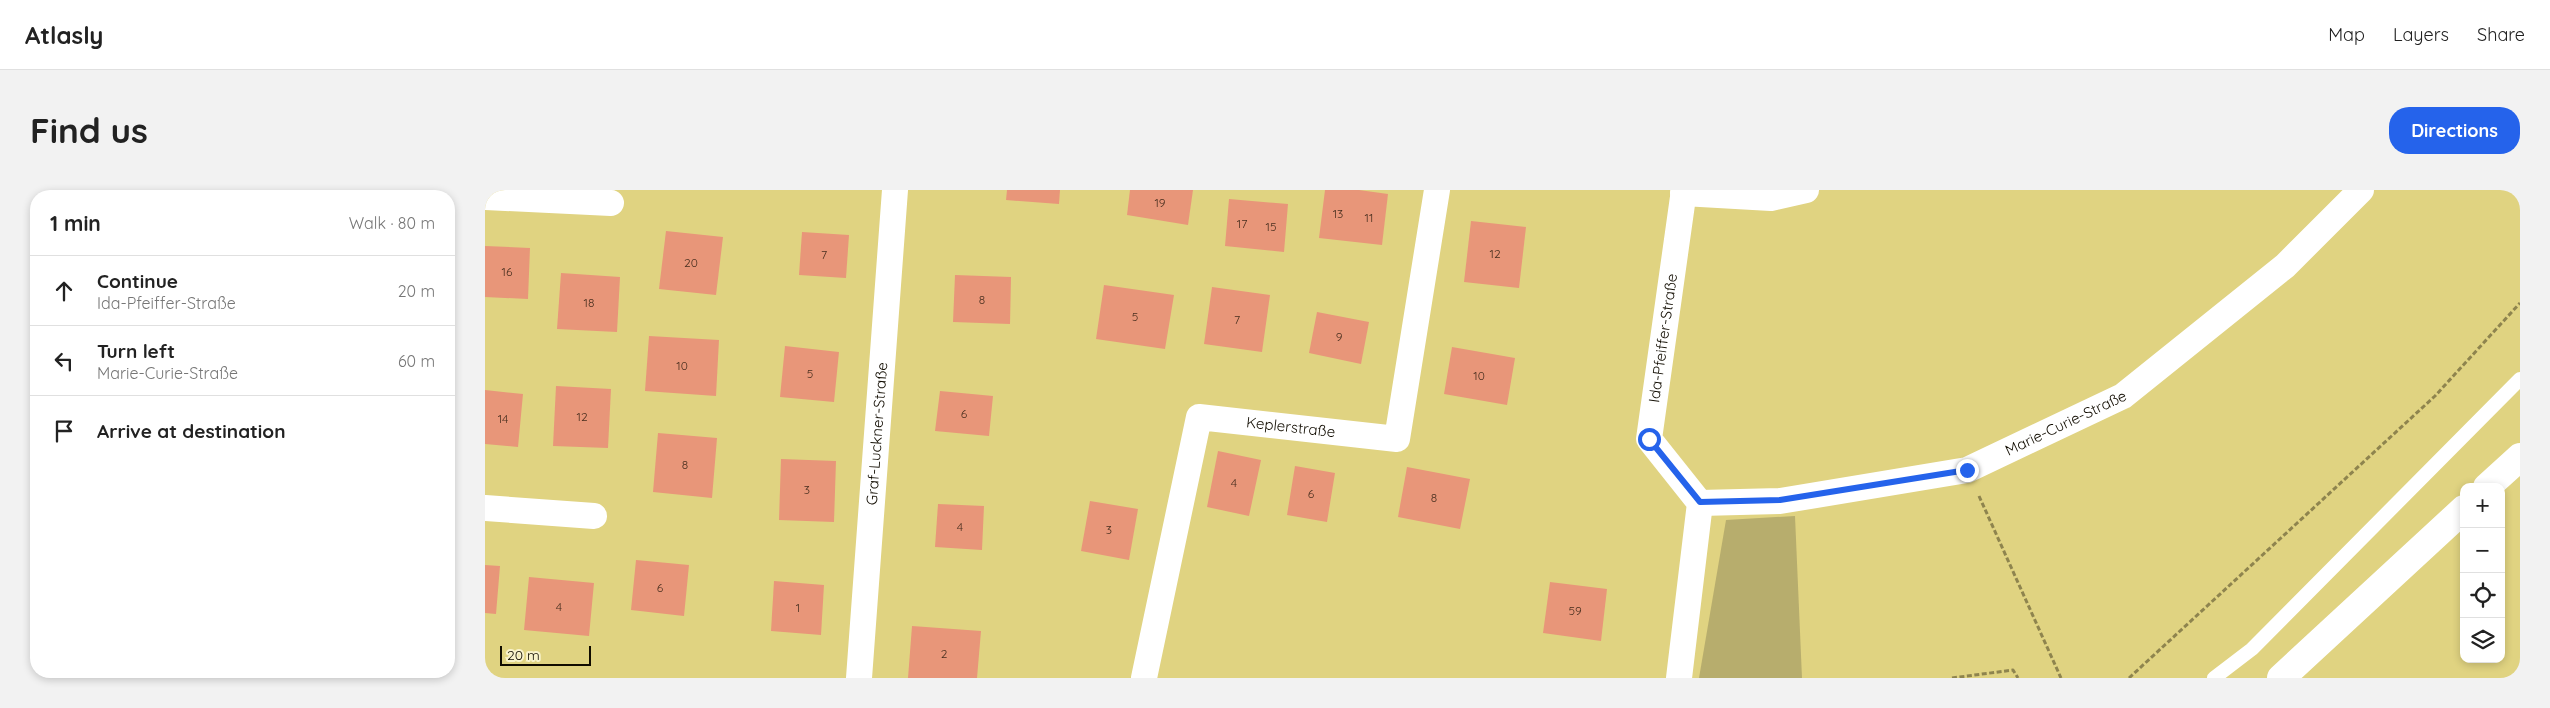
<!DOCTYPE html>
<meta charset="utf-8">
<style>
:root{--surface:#fff;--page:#f2f2f2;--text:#222;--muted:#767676;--line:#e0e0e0;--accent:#2563eb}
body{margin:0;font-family:Quicksand,sans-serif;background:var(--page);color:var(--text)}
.controls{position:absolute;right:15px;bottom:15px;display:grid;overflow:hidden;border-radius:10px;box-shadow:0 2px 8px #0003}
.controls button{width:45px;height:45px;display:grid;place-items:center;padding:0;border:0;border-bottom:1px solid var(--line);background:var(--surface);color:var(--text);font:25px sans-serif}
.scale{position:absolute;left:15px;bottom:12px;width:91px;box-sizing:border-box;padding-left:5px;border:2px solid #110c00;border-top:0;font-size:14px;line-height:18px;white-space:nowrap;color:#110c00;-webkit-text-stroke:4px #f9f3cc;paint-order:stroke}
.stop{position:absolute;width:15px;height:15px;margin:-11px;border:4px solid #2563eb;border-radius:50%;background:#fff}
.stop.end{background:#2563eb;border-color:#fff;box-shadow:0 1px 5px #0008}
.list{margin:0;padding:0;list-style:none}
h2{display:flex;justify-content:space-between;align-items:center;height:65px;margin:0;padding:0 20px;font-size:21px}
h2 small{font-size:16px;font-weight:400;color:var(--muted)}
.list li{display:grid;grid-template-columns:32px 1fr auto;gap:15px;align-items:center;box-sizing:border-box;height:70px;padding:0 20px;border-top:1px solid var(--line)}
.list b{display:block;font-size:19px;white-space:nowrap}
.list p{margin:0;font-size:16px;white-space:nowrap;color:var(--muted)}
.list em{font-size:16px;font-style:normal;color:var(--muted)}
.icon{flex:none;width:28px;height:28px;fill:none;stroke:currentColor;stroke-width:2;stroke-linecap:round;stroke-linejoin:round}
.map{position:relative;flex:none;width:2035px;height:488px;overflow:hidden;border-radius:20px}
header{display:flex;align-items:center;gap:30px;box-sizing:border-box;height:70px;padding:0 25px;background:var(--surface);border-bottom:1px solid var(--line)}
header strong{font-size:24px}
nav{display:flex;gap:28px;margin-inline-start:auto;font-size:18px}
.intro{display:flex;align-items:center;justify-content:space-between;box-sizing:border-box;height:120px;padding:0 30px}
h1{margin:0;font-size:35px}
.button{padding:12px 22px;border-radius:20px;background:var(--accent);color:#fff;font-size:18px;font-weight:700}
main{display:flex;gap:30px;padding:0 30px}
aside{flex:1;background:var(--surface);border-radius:20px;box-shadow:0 2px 8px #0003}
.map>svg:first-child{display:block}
.green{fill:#b7ad6d}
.building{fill:#e89679}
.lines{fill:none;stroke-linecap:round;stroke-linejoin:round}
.path{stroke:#8e844e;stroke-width:3;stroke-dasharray:5 2.5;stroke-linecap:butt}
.service{stroke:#fff;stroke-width:14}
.minor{stroke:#fff;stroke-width:26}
.secondary{stroke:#fff;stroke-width:28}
.route{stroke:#2563eb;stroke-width:6}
.labels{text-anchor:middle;stroke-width:4.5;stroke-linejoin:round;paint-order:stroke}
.number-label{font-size:12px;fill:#472e1e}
.street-label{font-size:15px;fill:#110c00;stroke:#f9f3cc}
</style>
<header>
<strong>Atlasly</strong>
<nav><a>Map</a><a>Layers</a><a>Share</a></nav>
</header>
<div class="intro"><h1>Find us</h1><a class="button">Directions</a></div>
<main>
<aside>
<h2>1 min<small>Walk · 80 m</small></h2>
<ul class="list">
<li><svg class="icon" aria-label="ahead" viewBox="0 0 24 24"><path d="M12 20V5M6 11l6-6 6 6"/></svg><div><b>Continue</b><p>Ida-Pfeiffer-Straße</p></div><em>20 m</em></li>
<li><svg class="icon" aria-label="left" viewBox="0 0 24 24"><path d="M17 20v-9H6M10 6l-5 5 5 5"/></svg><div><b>Turn left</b><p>Marie-Curie-Straße</p></div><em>60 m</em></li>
<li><svg class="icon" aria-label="arrive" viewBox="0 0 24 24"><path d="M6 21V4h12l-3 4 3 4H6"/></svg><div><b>Arrive at destination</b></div></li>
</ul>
</aside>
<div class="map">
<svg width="2035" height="488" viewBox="0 0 2035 488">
<rect width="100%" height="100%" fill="#e0d381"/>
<path class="green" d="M1310,326L1317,488H1214L1241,330Z"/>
<g class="building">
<path d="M522,0H575L574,14L521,10Z"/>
<path d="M645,0H708L703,35L642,25Z"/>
<path d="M840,0H874L903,4L897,55L834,48Z"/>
<path d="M744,9L803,14L799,62L740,56Z"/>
<path d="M986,31L1041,37L1034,98L979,92Z"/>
<path d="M181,41L238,47L231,105L174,99Z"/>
<path d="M317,42L364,45L361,88L314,85Z"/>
<path d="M0,56L45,58L43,109L0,107Z"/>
<path d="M76,83L135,87L132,142L72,139Z"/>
<path d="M470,85L526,87L525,134L468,132Z"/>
<path d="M619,95L689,105L680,159L611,149Z"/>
<path d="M727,97L785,105L777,162L719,154Z"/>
<path d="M832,122L884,132L876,174L824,163Z"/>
<path d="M164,146L234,150L231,206L160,201Z"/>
<path d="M300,156L354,162L349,212L295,207Z"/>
<path d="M967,157L1030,168L1022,215L959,204Z"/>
<path d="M71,196L126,199L123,258L68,256Z"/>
<path d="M0,200L38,204L33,257L0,254Z"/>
<path d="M455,201L508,206L504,246L450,241Z"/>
<path d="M173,243L232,248L227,308L168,302Z"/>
<path d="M733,261L776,270L764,326L722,317Z"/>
<path d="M296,269L351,271L349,332L294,330Z"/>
<path d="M810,276L850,283L842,332L802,325Z"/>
<path d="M922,277L985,289L975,339L913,327Z"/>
<path d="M605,311L653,319L644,370L596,361Z"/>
<path d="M453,314L499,316L497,360L450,357Z"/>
<path d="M151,370L204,375L199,426L146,420Z"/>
<path d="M0,375L15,376L11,424L0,423Z"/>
<path d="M44,387L109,393L104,446L39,440Z"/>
<path d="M289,391L339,395L336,445L286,441Z"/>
<path d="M1065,392L1122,399L1116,451L1058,443Z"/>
<path d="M427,436L496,441L492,488H423Z"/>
</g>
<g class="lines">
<g class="path">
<path d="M1494,306L1576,488"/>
<path d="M1467,488L1528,480L1533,488"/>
<path d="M1644,488L1950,206L2035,113"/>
</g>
<path class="service" d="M1729,488L1767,459L2035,189"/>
<g class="minor">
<path d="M1198,3L1286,8L1321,0"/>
<path d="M0,7L126,13"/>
<path id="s1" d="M1215,313L1295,311L1482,280L1638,206L1800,76L1876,0"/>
<path d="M0,318L109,326"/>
<path id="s2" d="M374,488L410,0"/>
<path id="s3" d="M659,488L714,227L912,249L952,0"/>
<path id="s4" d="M1194,488L1215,313L1164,249L1199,0"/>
</g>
<g class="secondary">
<path d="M2002,297L2035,267"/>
<path d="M1796,488L1979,319"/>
</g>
</g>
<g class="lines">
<path class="route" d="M1164,249L1215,312L1295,310L1482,280"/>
</g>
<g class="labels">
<g class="number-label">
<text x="675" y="17">19</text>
<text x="853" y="28">13</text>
<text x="884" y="32">11</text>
<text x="757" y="38">17</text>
<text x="786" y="41">15</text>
<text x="1010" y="68">12</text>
<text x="339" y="69">7</text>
<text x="206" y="77">20</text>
<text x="22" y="86">16</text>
<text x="497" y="114">8</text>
<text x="104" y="117">18</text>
<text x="650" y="131">5</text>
<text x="752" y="134">7</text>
<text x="854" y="151">9</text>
<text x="197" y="180">10</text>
<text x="325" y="188">5</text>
<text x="994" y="190">10</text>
<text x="479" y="228">6</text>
<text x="97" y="231">12</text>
<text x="18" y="233">14</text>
<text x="200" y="279">8</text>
<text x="749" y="297">4</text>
<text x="322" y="304">3</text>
<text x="826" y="308">6</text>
<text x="949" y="312">8</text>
<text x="475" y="341">4</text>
<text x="624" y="344">3</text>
<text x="175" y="402">6</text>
<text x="74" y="421">4</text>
<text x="313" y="422">1</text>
<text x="1090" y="425">59</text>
<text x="459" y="468">2</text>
</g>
<g class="street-label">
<text dy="5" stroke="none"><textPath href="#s4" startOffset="360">Ida-Pfeiffer-Straße</textPath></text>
<text dy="5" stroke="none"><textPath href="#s1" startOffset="379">Marie-Curie-Straße</textPath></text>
<text dy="5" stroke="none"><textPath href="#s3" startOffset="359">Keplerstraße</textPath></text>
<text dy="5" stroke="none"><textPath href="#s2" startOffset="245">Graf-Luckner-Straße</textPath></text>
</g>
</g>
</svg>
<div class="controls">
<button>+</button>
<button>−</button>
<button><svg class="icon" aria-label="locate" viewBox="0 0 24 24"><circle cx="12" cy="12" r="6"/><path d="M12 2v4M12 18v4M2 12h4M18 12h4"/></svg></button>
<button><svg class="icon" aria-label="layers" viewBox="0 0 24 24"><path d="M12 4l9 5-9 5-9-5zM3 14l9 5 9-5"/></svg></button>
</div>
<div class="scale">20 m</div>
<div class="stop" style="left:1164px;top:249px"></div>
<div class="stop end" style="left:1482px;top:280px"></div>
</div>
</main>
